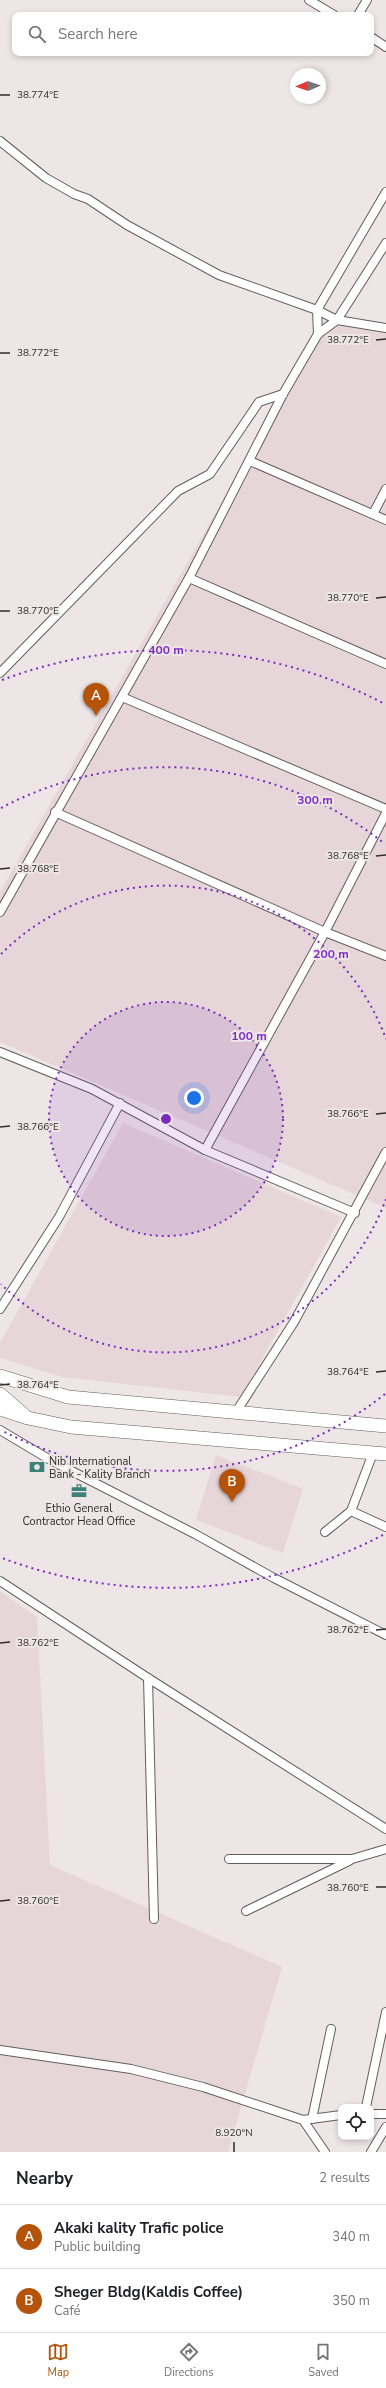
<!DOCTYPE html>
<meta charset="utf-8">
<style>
:root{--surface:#fff;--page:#f6f6f6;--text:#202124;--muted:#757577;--line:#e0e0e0;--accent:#b45309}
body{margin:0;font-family:"Nunito Sans",sans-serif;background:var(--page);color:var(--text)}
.controls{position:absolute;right:12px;bottom:12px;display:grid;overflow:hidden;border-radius:8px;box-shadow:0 2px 6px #0003}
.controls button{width:36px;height:36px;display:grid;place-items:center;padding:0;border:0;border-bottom:1px solid var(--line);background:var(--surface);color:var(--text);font:20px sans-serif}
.compass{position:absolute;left:290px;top:68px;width:36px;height:36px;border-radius:50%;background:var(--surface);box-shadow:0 2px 6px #0003;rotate:268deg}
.you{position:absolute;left:194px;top:1098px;width:14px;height:14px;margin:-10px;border:3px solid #fff;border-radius:50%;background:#1a73e8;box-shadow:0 0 0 6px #1a73e833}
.badge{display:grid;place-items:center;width:26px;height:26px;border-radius:50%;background:var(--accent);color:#fff;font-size:13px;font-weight:700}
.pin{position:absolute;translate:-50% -33px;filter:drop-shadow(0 1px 2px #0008)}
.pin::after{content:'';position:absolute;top:21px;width:14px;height:12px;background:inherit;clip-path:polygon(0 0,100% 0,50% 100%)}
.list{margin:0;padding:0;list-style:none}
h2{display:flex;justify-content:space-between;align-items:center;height:52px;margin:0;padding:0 16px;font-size:17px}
h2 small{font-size:13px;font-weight:400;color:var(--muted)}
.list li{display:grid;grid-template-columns:26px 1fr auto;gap:12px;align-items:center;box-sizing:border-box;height:64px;padding:0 16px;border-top:1px solid var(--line)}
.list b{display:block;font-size:15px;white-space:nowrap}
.list p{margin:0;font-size:13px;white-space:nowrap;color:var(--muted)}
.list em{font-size:13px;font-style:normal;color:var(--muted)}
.icon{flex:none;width:22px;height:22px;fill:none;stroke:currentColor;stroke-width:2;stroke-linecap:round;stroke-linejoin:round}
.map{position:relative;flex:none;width:386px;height:2152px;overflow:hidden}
.search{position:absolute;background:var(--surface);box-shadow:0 2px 6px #0003;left:12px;right:12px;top:12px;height:44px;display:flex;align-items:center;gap:10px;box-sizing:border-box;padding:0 14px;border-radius:8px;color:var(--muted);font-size:15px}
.sheet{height:180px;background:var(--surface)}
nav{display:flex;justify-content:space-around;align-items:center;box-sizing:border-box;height:56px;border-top:1px solid var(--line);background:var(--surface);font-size:11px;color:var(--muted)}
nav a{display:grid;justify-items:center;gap:2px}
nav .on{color:var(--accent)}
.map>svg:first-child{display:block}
.built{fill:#e6d6d9}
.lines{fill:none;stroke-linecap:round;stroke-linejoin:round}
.street-casing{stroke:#645d5e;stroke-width:10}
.primary-casing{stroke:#645d5e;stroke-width:14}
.street{stroke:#fff;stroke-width:8}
.primary{stroke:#fff;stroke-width:13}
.ticks{fill:none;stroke:#312e2f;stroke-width:1.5}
.ring{fill:none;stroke:#7b2cbf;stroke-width:2;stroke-dasharray:2 4}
.labels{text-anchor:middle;stroke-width:4;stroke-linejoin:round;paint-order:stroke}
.poi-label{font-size:11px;fill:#312e2f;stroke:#eee5e7;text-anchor:start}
.ticks-label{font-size:10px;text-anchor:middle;fill:#312e2f;stroke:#eee5e7;stroke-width:4;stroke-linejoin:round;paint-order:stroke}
.centre{fill:#7b2cbf;stroke:#eee5e7;stroke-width:2}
.ring-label{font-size:12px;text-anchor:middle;font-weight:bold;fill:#7b2cbf;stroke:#eee5e7;stroke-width:4;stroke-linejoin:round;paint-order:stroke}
</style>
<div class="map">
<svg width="386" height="2152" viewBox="0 0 386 2152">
<rect width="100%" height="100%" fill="#eee5e7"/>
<g class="built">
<path d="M328,315L386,333V1208L0,1042V892Z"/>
<path d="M123,1123L341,1217L241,1397L62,1377L0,1358V1343Z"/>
<path d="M216,1455L303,1489L283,1553L196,1520Z"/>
<path d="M0,1591L37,1617L50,1865L282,1967L228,2152H0Z"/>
</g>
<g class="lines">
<defs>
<g id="street">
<path d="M309,0L334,15"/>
<path d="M358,15L367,0"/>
<path d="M371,37L386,47"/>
<path d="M0,141L46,178L74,194L88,199L127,225L219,275L317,310L337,320L386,328"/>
<path d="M318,334L317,310L386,192"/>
<path d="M250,461L386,520"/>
<path d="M373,514L386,489"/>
<path d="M189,578L386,664"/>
<path d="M0,673L178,491L210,474L259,402L283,394"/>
<path d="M122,697L386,809"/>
<path d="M55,812L325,932L386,956"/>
<path d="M0,912L189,578L283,394L318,334L337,320L386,243"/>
<path d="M0,1052L92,1089L205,1150L355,1213"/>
<path d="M205,1150L325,932L386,813"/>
<path d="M0,1309L59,1217L120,1103"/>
<path d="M236,1412L294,1322L386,1152"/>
<path d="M0,1430L52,1461L195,1534L274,1578L386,1635"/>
<path d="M373,1453L351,1511L386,1527"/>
<path d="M325,1532L351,1511"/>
<path d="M0,1581L148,1678L386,1829"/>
<path d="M148,1678L154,1919"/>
<path d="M229,1859H352L386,1849"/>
<path d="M246,1911L349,1861"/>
<path d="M0,2050L131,2069L203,2087L303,2120L341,2115"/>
<path d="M366,2107L386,2012"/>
<path d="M371,2114H386"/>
<path d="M312,2119L331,2029"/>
<path d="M303,2120L325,2152"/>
<path d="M371,2152L386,2127"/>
</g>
<g id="primary">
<path d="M0,1376L68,1397L386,1426"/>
<path d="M0,1394L24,1415"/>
<path d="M0,1409L28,1418L71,1427L386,1454"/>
</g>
</defs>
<use href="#street" class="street-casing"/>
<use href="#primary" class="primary-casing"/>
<use href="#street" class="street"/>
<use href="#primary" class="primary"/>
</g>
<path class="ticks" d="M0,95H10M376,340L386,339M0,353H10M376,598L386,597M0,611H10M376,856L386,855M0,869L10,868M376,1114L386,1113M0,1127L10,1126M376,1372L386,1371M0,1385L10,1384M376,1630L386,1629M0,1643L10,1642M376,1887H386M0,1901L10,1900M234,2142V2152"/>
<circle cx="166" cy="1119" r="117" fill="#7b2cbf" fill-opacity=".12"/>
<g class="ring">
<circle cx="166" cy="1119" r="117"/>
<path d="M386 1199A234 234 0 0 1 1 1284M1 954A234 234 0 0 1 386 1039"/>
<path d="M385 1394A352 352 0 0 1 1 1430M1 808A352 352 0 0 1 385 844"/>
<path d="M383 1535A469 469 0 0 1 2 1558M2 680A469 469 0 0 1 383 703"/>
</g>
<defs>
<symbol id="bank-bare" viewBox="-9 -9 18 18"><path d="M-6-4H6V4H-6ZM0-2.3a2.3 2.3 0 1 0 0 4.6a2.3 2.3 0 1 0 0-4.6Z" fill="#3c8279" stroke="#eee5e7" stroke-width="2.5" paint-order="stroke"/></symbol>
<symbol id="office-bare" viewBox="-9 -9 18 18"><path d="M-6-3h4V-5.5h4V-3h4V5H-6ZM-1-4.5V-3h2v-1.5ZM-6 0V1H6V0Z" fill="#3c8279" stroke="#eee5e7" stroke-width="2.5" paint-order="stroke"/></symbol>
</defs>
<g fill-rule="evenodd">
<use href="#bank-bare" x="26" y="1456" width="22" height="22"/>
<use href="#office-bare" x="68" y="1480" width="22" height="22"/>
</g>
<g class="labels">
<g class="poi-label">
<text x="49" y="1465">Nib International<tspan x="49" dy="13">Bank - Kality Branch</tspan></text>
<text x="79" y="1512" text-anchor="middle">Ethio General<tspan x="79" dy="13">Contractor Head Office</tspan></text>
</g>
</g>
<g class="ticks-label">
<text x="38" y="98">38.774°E</text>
<text x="348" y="343">38.772°E</text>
<text x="38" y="356">38.772°E</text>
<text x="348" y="601">38.770°E</text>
<text x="38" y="614">38.770°E</text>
<text x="348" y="859">38.768°E</text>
<text x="38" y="872">38.768°E</text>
<text x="348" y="1117">38.766°E</text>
<text x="38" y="1130">38.766°E</text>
<text x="348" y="1375">38.764°E</text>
<text x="38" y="1388">38.764°E</text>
<text x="348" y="1633">38.762°E</text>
<text x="38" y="1646">38.762°E</text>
<text x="348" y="1891">38.760°E</text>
<text x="38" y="1904">38.760°E</text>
<text x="234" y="2136">8.920°N</text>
</g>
<circle cx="166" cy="1119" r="6" class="centre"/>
<g class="ring-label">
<text x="166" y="654">400 m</text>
<text x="315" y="804">300 m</text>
<text x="331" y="958">200 m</text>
<text x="249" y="1040">100 m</text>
</g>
</svg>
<div class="controls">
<button><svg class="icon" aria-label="locate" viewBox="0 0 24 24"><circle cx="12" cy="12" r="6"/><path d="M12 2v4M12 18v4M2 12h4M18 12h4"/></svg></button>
</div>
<svg class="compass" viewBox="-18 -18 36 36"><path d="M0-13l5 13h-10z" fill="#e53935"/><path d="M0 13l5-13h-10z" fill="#757577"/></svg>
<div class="you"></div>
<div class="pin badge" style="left:96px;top:716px">A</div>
<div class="pin badge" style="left:232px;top:1502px">B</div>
<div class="search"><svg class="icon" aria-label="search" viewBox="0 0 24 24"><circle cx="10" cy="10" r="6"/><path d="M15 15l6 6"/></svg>Search here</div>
</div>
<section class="sheet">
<h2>Nearby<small>2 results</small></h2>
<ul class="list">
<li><span class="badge">A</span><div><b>Akaki kality Trafic police</b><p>Public building</p></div><em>340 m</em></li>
<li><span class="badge">B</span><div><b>Sheger Bldg(Kaldis Coffee)</b><p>Café</p></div><em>350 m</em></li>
</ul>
</section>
<nav>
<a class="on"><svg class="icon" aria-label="map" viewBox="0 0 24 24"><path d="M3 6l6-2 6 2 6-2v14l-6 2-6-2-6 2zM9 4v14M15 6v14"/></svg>Map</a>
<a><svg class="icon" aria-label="directions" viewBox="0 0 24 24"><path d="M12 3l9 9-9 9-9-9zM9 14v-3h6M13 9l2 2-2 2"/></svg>Directions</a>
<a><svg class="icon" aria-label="saved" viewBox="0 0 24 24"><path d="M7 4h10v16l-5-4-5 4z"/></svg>Saved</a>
</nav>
